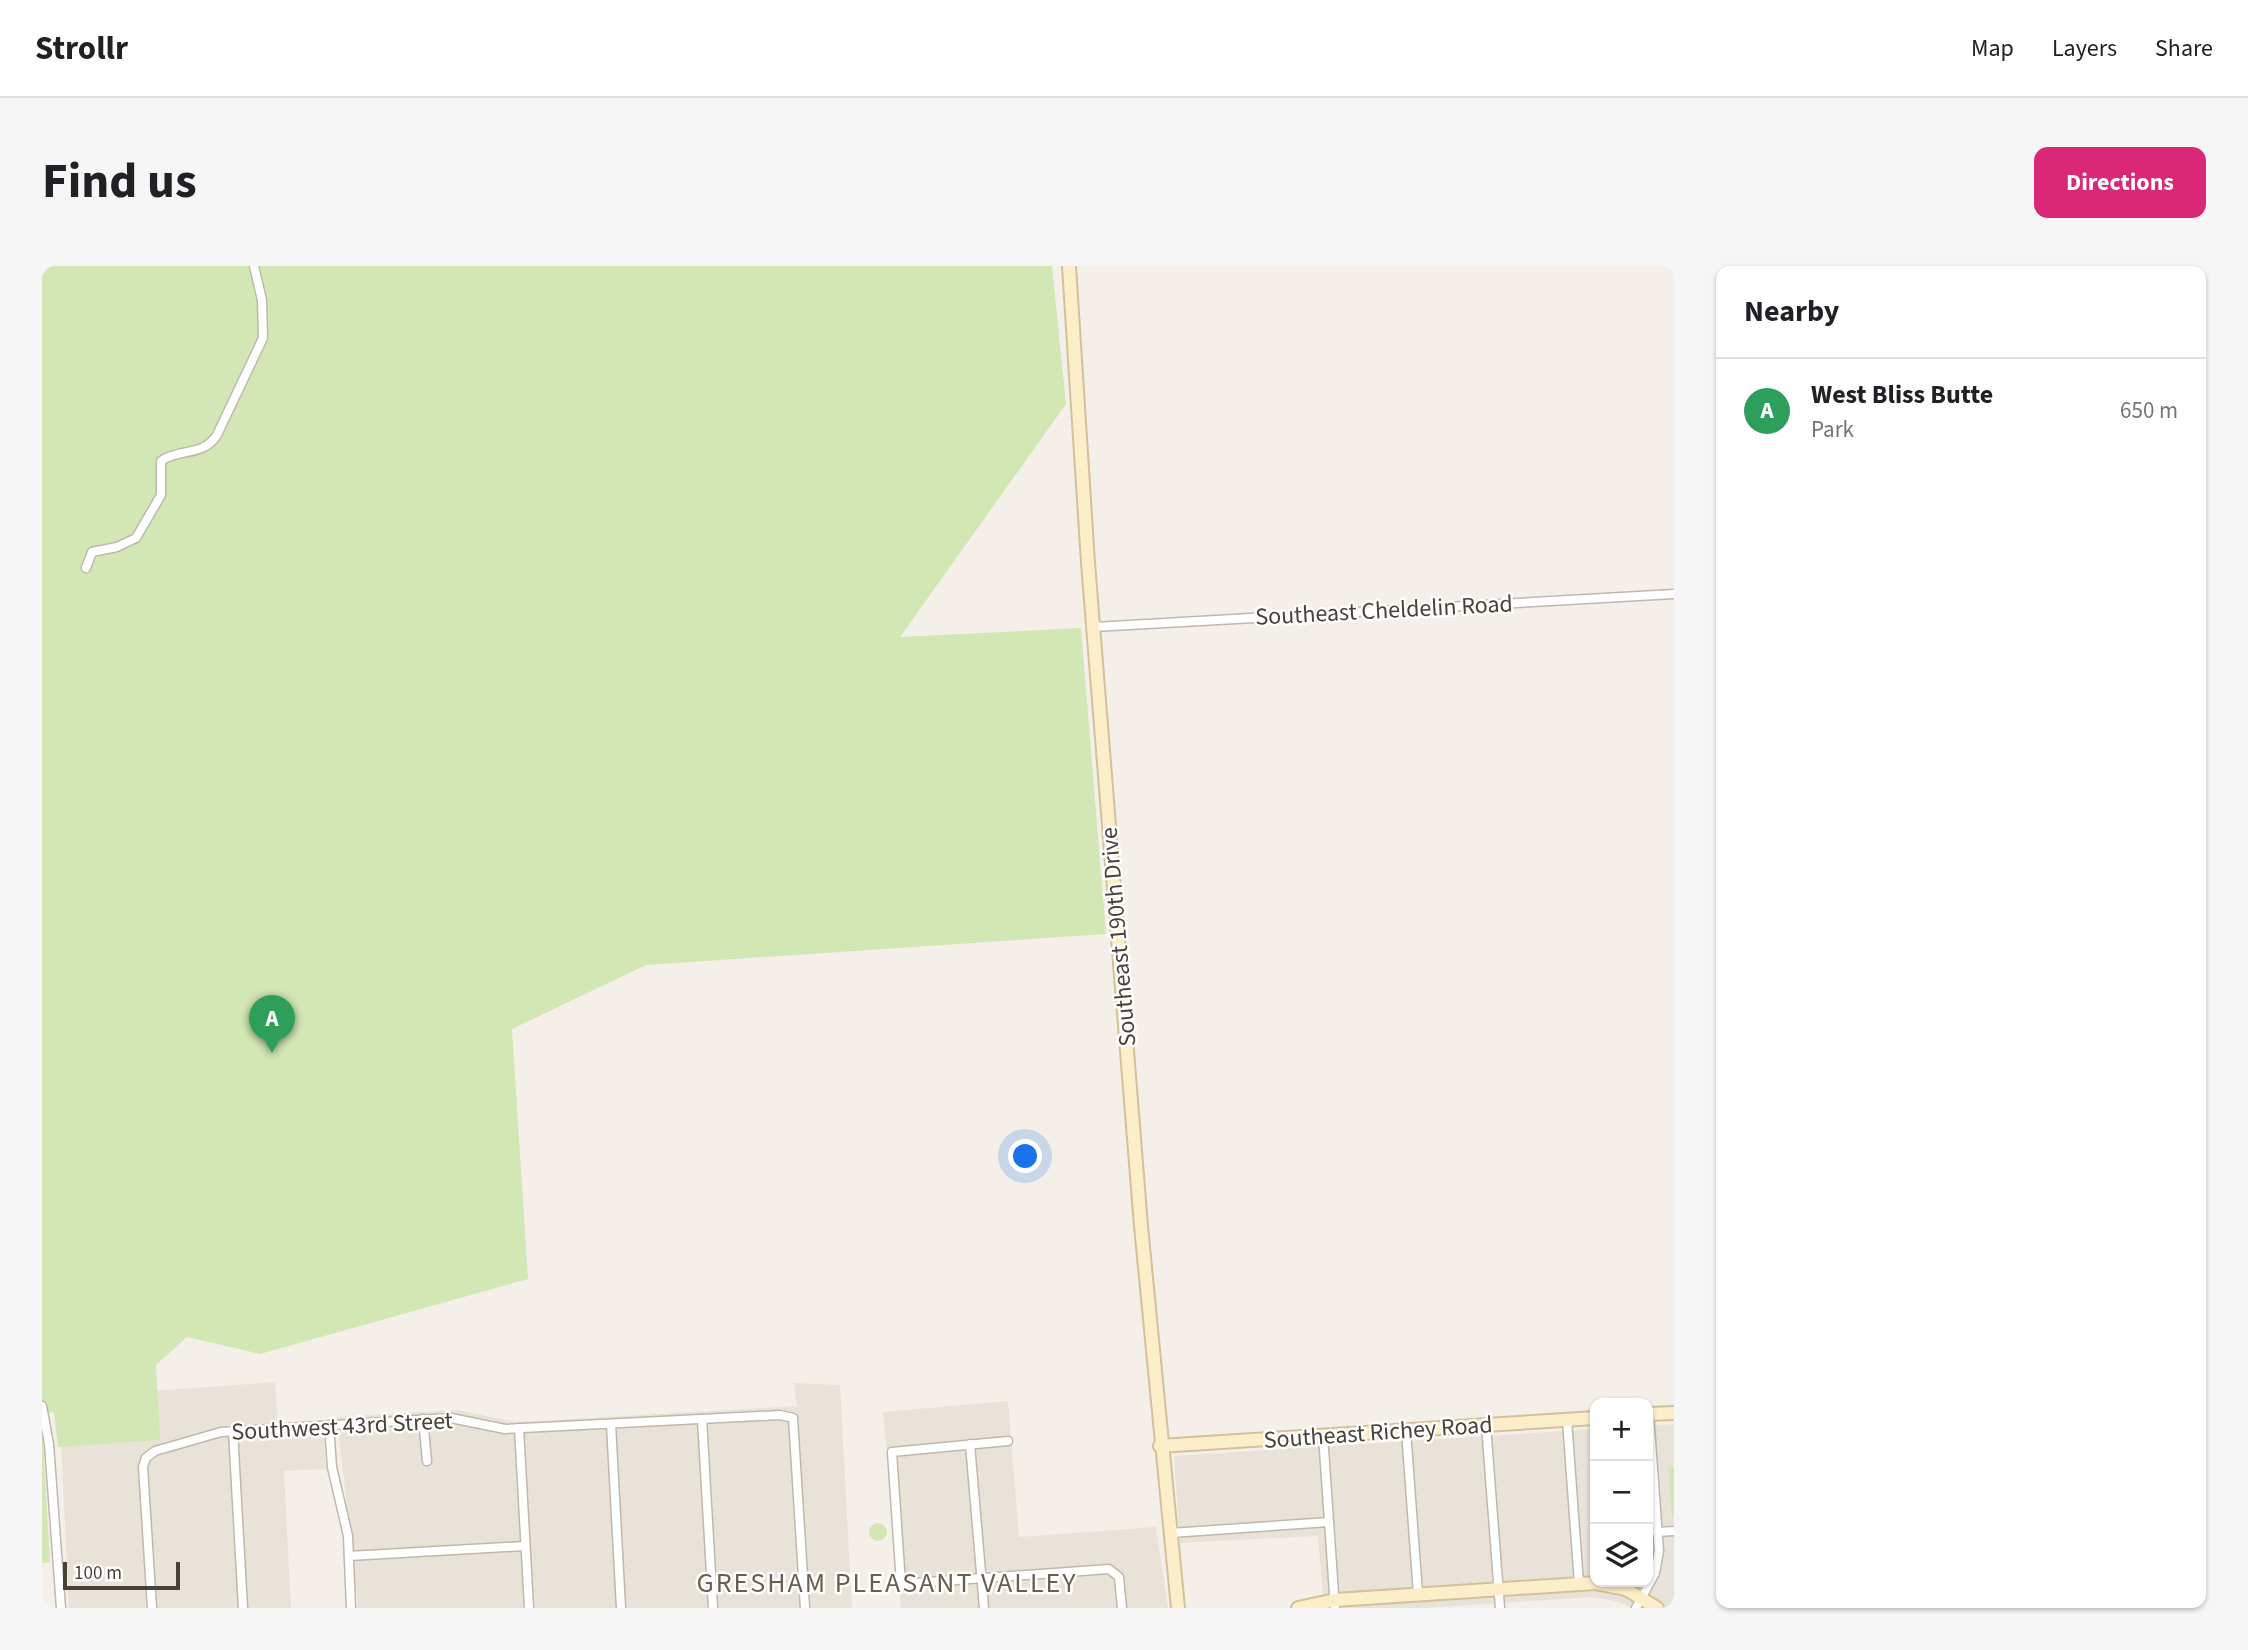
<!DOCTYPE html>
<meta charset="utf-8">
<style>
:root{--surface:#fff;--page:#f6f6f6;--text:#202124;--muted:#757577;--line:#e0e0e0;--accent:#db2777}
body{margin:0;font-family:"Source Sans 3",sans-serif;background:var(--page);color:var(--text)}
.controls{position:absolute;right:21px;bottom:21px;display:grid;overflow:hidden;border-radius:14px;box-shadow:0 2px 5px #0004}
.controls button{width:63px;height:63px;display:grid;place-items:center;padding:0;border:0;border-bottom:2px solid var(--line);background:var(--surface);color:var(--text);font:35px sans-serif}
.scale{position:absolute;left:21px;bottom:18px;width:117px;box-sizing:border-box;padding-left:7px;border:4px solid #484138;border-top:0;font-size:19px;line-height:24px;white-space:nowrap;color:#484138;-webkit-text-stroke:5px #fff;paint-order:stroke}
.you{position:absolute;left:984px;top:891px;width:24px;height:24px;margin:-18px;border:5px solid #fff;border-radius:50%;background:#1a73e8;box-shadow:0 0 0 10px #1a73e833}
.badge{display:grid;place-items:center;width:46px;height:46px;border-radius:50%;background:var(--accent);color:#fff;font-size:23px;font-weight:700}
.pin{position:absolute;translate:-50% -58px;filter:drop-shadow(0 2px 4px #0008)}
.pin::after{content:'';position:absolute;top:37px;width:24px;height:21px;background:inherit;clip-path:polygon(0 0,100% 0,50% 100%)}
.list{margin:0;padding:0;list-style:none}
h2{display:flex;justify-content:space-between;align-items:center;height:91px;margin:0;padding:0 28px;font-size:30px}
h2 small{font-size:23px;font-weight:400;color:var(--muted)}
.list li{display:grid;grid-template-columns:46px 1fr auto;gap:21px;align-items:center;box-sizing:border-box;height:105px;padding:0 28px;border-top:2px solid var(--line)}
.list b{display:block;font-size:26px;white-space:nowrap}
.list p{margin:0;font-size:23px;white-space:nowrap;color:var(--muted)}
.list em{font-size:23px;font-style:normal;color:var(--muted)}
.icon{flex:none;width:38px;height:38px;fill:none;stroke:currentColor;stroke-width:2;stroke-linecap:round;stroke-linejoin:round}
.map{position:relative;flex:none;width:1632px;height:1342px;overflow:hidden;border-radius:14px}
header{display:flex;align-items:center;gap:42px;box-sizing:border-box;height:98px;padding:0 35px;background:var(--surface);border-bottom:2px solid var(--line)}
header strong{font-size:33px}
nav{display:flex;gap:38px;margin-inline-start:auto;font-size:24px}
.intro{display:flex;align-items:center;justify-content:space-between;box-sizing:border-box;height:168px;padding:0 42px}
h1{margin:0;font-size:49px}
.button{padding:18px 32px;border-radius:14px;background:var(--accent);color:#fff;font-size:24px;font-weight:700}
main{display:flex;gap:42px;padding:0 42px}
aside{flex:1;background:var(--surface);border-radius:14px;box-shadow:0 2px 5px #0004}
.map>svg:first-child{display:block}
.residential{fill:#e8e2d8}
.green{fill:#d2e7b3}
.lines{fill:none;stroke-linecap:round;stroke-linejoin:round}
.street-casing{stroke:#c0b8ac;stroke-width:11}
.secondary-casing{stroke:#d3c19a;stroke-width:16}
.street{stroke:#fff;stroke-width:8}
.secondary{stroke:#fdeeca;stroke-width:12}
.labels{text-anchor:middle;stroke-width:5;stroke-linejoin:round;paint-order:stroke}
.street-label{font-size:24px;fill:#484138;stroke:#fff}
.quarter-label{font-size:28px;letter-spacing:2px;fill:#6a5e4f;stroke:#fff}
</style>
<header>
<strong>Strollr</strong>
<nav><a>Map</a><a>Layers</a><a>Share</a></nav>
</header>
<div class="intro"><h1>Find us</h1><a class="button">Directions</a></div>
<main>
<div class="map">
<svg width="1632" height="1342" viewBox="0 0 1632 1342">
<rect width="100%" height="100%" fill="#f4f0e9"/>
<g class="residential">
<path d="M233,1116L237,1170L281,1167L284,1203L242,1205L249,1342H27L19,1178L110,1125Z"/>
<path d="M752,1117L798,1119L810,1342H316L295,1151L415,1144L474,1156L755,1140Z"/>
<path d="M966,1135L977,1271L1114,1261L1126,1342H859L841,1146Z"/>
<path d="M1632,1158V1342H1589L1574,1335L1550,1331L1383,1342H1282L1276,1270L1138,1277L1132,1190L1553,1163V1316H1606V1160Z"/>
</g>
<g class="green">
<path d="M0,0H1010L1024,138L858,371L1039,362L1064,668L604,699L470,763L486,1013L218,1088L145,1071L114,1099L118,1174L16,1181L12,1146L0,1148Z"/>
<path d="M0,1158L8,1296L0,1297Z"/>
<path d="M1626,1201H1632V1252H1630Z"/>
<circle cx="836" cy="1266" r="9"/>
</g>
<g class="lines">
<defs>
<g id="street">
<path d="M44,302L50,286L75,281L94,272L119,229V195C137,182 161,191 175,169L221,72L220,34L212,0"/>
<path d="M1052,361L1632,328"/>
<path d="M0,1140L7,1178L19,1342"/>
<path d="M381,1153L385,1195"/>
<path d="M660,1153L671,1342"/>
<path d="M1525,1154L1537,1318"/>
<path d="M569,1158L579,1342"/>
<path d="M287,1159L290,1201L306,1270L309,1342"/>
<path d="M1444,1159L1458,1342"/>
<path d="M477,1162L487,1342"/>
<path d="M1364,1164L1376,1328"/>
<path d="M191,1165L201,1342"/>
<path d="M1281,1169L1293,1342"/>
<path d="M966,1175L850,1186L859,1318L1067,1303L1077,1311L1080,1342"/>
<path d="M928,1178L942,1342"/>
<path d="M1615,1266L1632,1265"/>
<path d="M1129,1267L1287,1256"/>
<path d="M307,1290L483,1280"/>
<path d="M110,1342L101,1201L104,1192L113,1185L179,1166L409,1152L463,1163L738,1149L751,1152L763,1342"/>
<path d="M1594,1342L1613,1307L1617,1285L1607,1148"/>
</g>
<g id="secondary">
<path d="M1027,0L1046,297L1099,960L1136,1342"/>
<path d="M1606,1148L1632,1147"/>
<path d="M1118,1180L1553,1152"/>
<path d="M1256,1342L1293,1334L1553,1317L1584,1323L1615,1342"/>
</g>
</defs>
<use href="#street" class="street-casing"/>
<use href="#secondary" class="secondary-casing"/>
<use href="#street" class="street"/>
<use href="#secondary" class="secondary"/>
</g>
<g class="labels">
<g class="street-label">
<text transform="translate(1342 344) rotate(-3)" y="8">Southeast Cheldelin Road</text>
<text transform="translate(1076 671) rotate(-95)" y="8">Southeast 190th Drive</text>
<text transform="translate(300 1160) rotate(-3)" y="8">Southwest 43rd Street</text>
<text transform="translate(1336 1166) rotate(-4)" y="8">Southeast Richey Road</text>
</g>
<g class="quarter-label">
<text x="845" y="1326">GRESHAM PLEASANT VALLEY</text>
</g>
</g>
</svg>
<div class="controls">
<button>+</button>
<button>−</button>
<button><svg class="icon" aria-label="layers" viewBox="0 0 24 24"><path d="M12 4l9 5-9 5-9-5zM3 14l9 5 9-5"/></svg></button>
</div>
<div class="scale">100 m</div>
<div class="you"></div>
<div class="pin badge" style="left:230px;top:787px;background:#2e9e5b">A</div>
</div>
<aside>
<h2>Nearby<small></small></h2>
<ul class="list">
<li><span class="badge" style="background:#2e9e5b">A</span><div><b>West Bliss Butte</b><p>Park</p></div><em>650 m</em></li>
</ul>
</aside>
</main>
